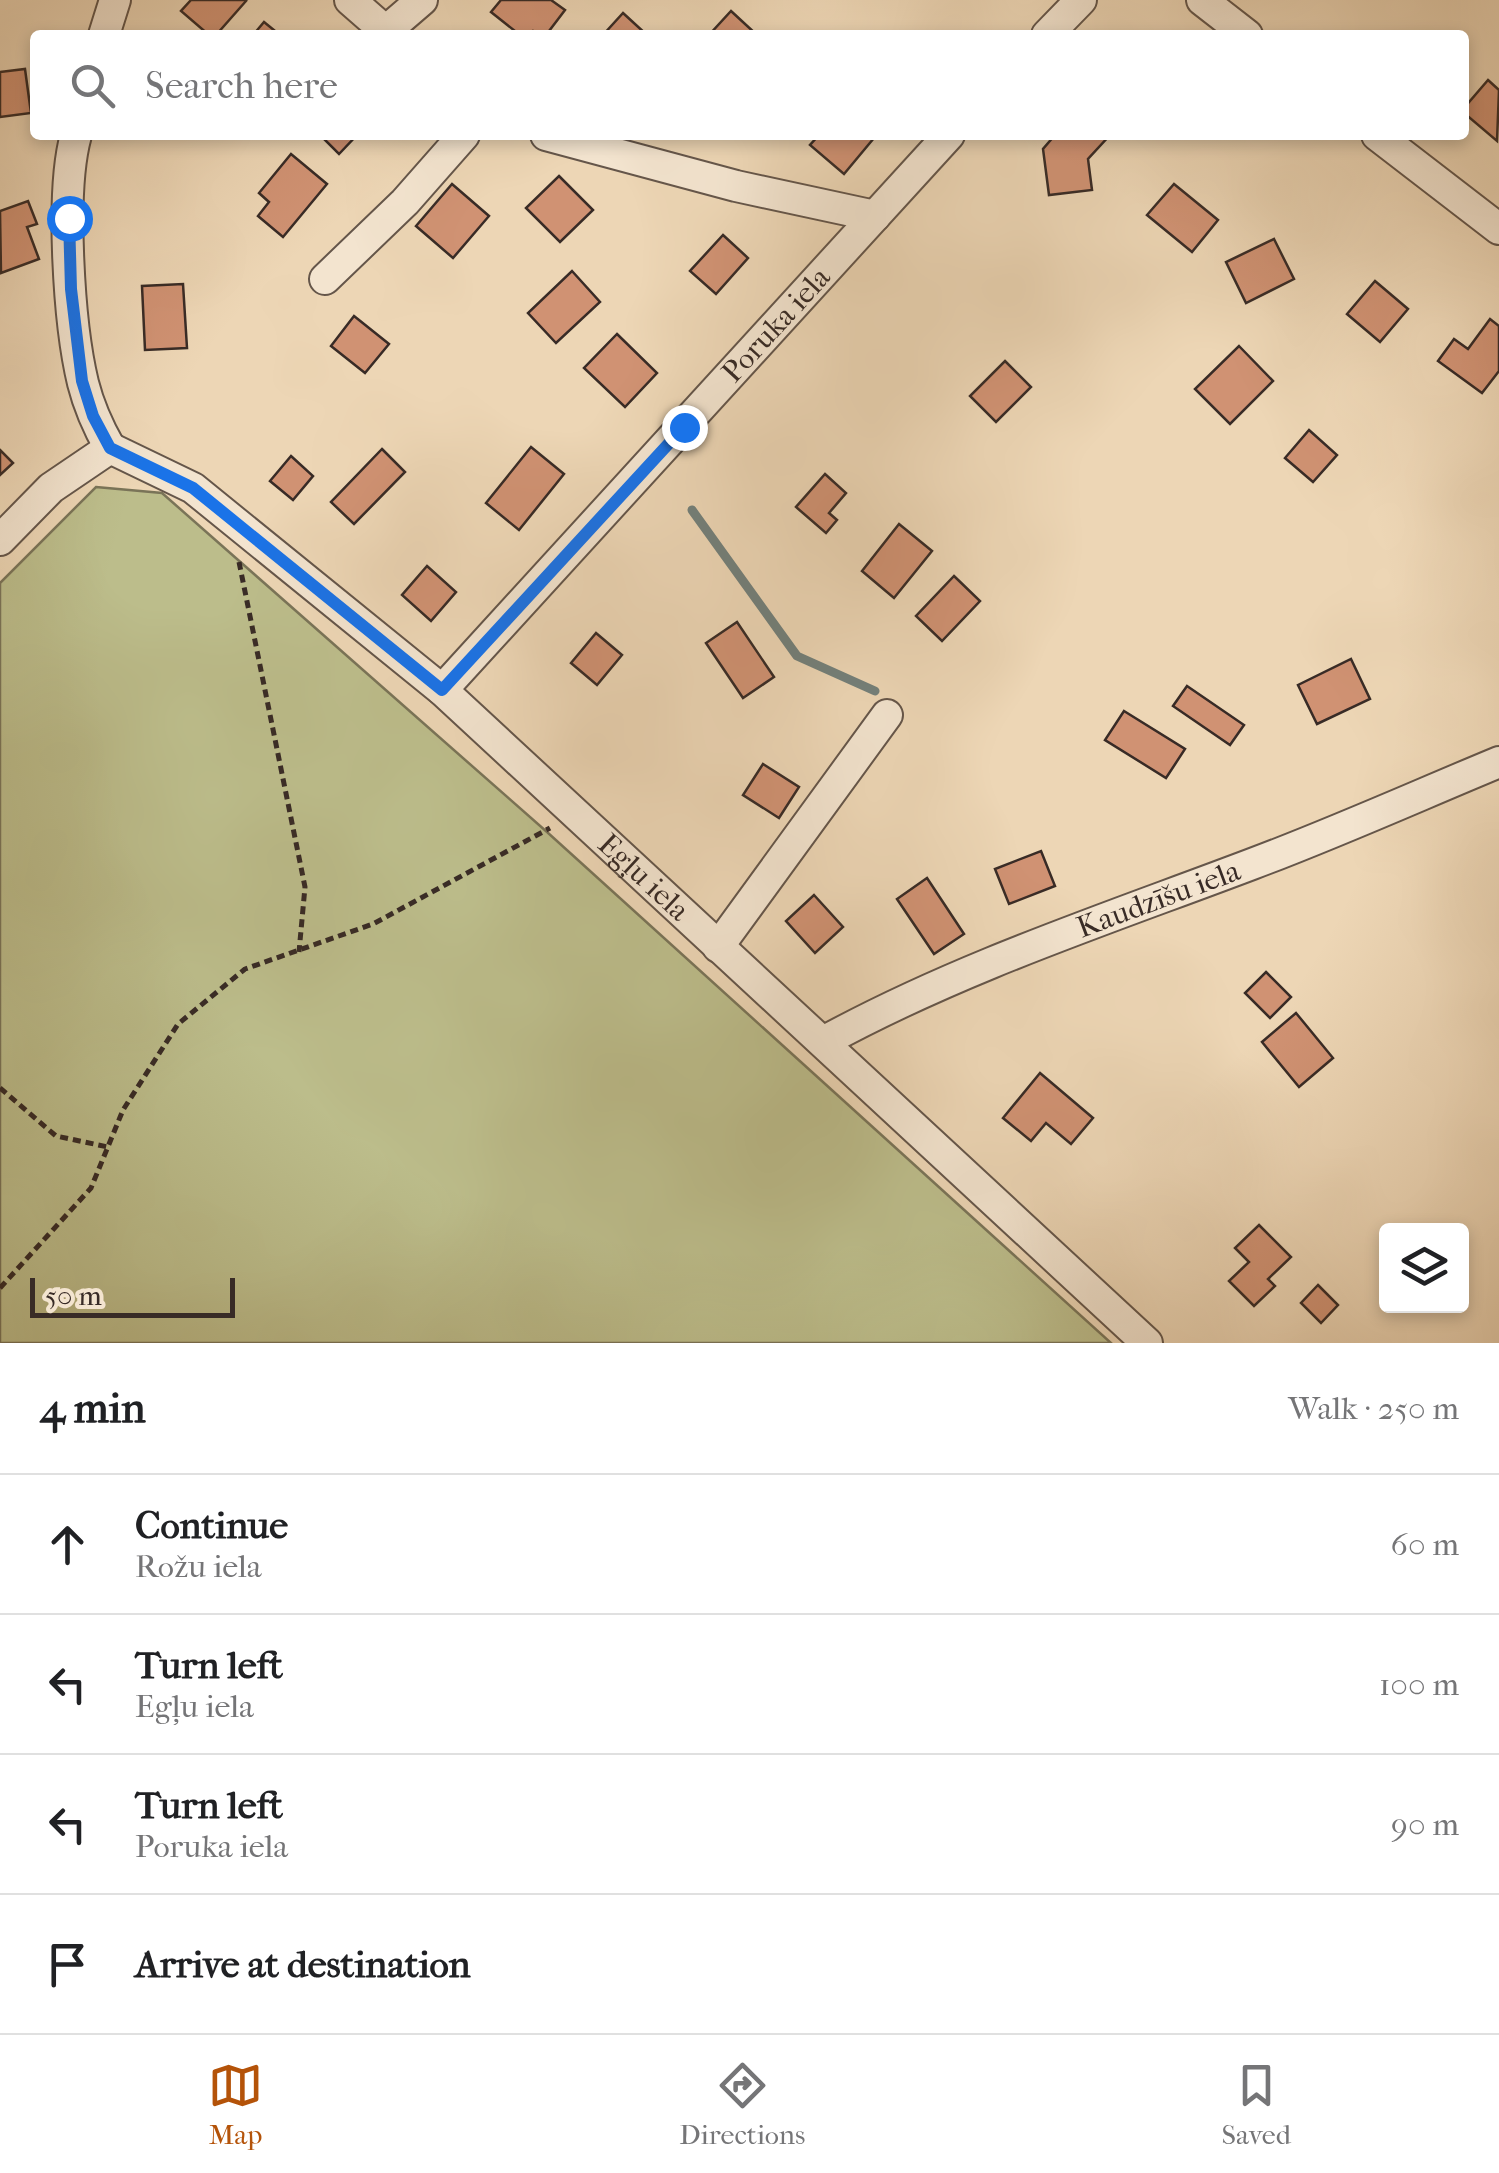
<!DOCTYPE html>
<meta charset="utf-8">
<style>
:root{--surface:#fff;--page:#f2f2f2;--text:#202124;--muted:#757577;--line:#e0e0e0;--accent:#b45309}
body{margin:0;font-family:"IM FELL French Canon",serif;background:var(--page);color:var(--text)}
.controls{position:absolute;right:30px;bottom:30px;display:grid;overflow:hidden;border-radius:10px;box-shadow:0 5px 15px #0003}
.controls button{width:90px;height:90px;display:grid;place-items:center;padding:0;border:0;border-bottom:2px solid var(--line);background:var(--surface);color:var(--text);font:50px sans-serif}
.scale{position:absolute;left:30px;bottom:25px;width:205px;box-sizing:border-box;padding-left:10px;border:5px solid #382b26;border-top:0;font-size:28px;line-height:35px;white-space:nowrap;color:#382b26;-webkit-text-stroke:8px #f3e4cf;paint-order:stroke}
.stop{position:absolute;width:30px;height:30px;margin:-22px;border:8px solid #1a73e8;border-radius:50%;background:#fff}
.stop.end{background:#1a73e8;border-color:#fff;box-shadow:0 2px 10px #0008}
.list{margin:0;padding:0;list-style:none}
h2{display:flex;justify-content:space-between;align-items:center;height:130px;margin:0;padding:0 40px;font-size:42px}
h2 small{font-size:32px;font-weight:400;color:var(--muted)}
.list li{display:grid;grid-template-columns:65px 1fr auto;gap:30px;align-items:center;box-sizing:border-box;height:140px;padding:0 40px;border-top:2px solid var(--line)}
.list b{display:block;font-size:38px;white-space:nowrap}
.list p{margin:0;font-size:32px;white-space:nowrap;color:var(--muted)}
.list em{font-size:32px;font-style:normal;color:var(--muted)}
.icon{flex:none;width:55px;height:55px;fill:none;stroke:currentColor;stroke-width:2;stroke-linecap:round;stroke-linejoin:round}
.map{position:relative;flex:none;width:1499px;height:1343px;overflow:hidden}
.search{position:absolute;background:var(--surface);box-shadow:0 5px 15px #0003;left:30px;right:30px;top:30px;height:110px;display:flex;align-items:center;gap:25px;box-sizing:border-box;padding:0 35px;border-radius:10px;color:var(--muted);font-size:38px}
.sheet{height:690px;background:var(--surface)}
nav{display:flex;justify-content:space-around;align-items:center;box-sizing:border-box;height:140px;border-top:2px solid var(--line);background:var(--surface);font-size:28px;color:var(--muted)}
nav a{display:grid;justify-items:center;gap:5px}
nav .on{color:var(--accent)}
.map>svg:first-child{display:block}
.green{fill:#bcbd8b;stroke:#7a7458;stroke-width:2.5}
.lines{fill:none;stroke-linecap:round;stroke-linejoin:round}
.stream{stroke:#73807b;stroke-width:9}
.building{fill:#d09273;stroke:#382b26;stroke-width:2.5}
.minor-casing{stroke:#65564a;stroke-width:34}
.path{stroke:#382b26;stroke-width:5;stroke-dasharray:8 5;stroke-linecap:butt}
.minor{stroke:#f3e4cf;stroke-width:30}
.route{stroke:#1a73e8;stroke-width:12}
.labels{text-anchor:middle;stroke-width:10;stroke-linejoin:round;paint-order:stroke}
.street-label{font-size:30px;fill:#382b26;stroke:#f3e4cf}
</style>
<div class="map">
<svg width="1499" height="1343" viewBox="0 0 1499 1343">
<rect width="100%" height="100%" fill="#edd6b5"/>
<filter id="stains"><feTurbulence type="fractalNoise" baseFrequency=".002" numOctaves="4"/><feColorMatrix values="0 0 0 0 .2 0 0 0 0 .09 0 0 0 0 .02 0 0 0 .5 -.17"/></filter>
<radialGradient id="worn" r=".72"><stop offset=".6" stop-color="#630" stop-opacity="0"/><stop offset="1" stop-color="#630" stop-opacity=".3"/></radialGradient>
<path class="green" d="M96,487L162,493L547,832L1111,1343H0V583Z"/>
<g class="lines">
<path class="stream" d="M692,510L797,656L875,691"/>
</g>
<g class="building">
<path d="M191,0H244L246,1L216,35H209L181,11Z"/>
<path d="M501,0H551L565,10L546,35L533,31L530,35H520L491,12Z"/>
<path d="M731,11L757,35H709Z"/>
<path d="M623,13L647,35H603Z"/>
<path d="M264,22L280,35H253Z"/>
<path d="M25,69L31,113L0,117V72Z"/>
<path d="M1488,80L1499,90L1497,141L1464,113V108Z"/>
<path d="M320,135H357L339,154Z"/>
<path d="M819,135H870L874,138L844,174L810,145Z"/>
<path d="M1055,135H1110L1088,159L1092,190L1049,195L1043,149Z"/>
<path d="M291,154L327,184L283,237L258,216L269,202L259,193Z"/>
<path d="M559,176L593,210L560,242L526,208Z"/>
<path d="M452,184L489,216L453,258L416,226Z"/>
<path d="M1174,184L1218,220L1192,252L1147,215Z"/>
<path d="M28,201L37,224L27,227L39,259L1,273L0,211Z"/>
<path d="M723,235L748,258L716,294L690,271Z"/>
<path d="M1274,239L1294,279L1246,303L1226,262Z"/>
<path d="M572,271L600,302L556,343L528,313Z"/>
<path d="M1375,281L1408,309L1380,342L1347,314Z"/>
<path d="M183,284L187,348L145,350L142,286Z"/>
<path d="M354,316L389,344L365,373L331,346Z"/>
<path d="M1490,319L1499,326V371L1482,393L1438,361L1454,339L1468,349Z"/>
<path d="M617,334L657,373L625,407L584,368Z"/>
<path d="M1239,346L1273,381L1230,424L1195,389Z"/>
<path d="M1005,361L1031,387L996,422L970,396Z"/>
<path d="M1309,430L1337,455L1313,482L1285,458Z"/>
<path d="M531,447L564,474L519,530L486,503Z"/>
<path d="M382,449L405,472L354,524L331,502Z"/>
<path d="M0,450L13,463L0,475Z"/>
<path d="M291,456L313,476L293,500L270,481Z"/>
<path d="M825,474L846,493L829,513L837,520L826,533L796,507Z"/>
<path d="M899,524L932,551L894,598L862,571Z"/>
<path d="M427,566L456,592L431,621L402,595Z"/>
<path d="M954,576L980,601L942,641L916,616Z"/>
<path d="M737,622L774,677L743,698L706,643Z"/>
<path d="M596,633L622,655L597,685L571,663Z"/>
<path d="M1351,659L1370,699L1317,724L1298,685Z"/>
<path d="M1187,686L1244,725L1230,745L1173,706Z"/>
<path d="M1124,711L1185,749L1166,778L1105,740Z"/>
<path d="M763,764L799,787L779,818L743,795Z"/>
<path d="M1041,851L1055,886L1009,904L995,869Z"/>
<path d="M927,878L964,934L934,954L897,899Z"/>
<path d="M814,895L843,927L815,953L786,921Z"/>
<path d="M1266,972L1291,997L1270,1018L1245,993Z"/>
<path d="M1296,1013L1333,1058L1299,1087L1262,1042Z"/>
<path d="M1040,1073L1093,1118L1071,1144L1046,1123L1031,1141L1003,1118Z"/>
<path d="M1259,1225L1291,1257L1268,1279L1275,1286L1254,1306L1229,1281L1249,1262L1235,1248Z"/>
<path d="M1318,1285L1338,1305L1321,1323L1301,1303Z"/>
</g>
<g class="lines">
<defs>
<g id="minor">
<path d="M350,0L390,35"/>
<path d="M1202,0L1247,35"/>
<path d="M386,31L422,0"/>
<path d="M104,35L115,0"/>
<path d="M1047,35L1081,0"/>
<path d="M76,135C60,192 69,325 83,383C89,407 98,427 110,448"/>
<path d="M546,135L736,186L875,216"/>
<path d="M1377,135L1499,229"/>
<path d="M325,279L405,202L464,135"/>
<path id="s1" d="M110,448L193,488L442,690L1147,1343"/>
<path d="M0,540L51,488L110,448"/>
<path id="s2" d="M442,690L949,135"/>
<path d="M718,947L887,715"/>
<path id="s3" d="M823,1042C960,967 1107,919 1252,864C1335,833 1417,796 1499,762"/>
</g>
</defs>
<use href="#minor" class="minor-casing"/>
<g class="path">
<path d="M239,562L305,887L299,952"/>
<path d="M0,1088L56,1136L108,1147"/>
<path d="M0,1288L91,1188L123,1110L178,1024L245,969L373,924L550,828"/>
</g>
<use href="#minor" class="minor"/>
</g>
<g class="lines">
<path class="route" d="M69,218L71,289L82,381L93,416L110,448L193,488L442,690L684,427"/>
</g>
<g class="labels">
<g class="street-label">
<text dy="10" stroke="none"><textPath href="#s2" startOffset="495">Poruka iela</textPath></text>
<text dy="10" stroke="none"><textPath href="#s1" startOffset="688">Egļu iela</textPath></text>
<text dy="10" stroke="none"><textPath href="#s3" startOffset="365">Kaudzīšu iela</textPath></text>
</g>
</g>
<rect width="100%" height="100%" filter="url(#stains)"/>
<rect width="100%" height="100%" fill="url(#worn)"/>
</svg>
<div class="controls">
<button><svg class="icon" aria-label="layers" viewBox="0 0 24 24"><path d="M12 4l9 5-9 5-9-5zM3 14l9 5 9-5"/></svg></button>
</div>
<div class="scale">50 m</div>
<div class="stop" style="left:69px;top:218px"></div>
<div class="stop end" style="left:684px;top:427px"></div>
<div class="search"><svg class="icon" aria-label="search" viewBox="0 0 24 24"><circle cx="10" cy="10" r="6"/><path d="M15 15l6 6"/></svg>Search here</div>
</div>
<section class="sheet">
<h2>4 min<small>Walk · 250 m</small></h2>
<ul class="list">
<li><svg class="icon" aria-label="ahead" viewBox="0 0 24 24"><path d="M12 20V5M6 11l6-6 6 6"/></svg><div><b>Continue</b><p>Rožu iela</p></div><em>60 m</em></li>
<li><svg class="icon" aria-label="left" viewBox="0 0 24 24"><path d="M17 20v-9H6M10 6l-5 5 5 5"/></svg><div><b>Turn left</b><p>Egļu iela</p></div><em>100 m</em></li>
<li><svg class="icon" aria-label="left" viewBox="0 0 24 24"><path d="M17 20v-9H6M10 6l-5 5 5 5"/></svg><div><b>Turn left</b><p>Poruka iela</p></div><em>90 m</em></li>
<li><svg class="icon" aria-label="arrive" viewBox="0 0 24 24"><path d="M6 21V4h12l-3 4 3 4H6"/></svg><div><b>Arrive at destination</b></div></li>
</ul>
</section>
<nav>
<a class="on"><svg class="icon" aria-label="map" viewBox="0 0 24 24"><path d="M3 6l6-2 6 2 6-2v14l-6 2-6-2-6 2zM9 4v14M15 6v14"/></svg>Map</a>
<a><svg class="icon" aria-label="directions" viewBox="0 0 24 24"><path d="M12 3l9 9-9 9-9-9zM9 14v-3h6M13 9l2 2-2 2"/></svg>Directions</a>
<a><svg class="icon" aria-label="saved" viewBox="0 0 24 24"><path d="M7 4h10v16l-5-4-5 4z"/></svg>Saved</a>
</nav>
